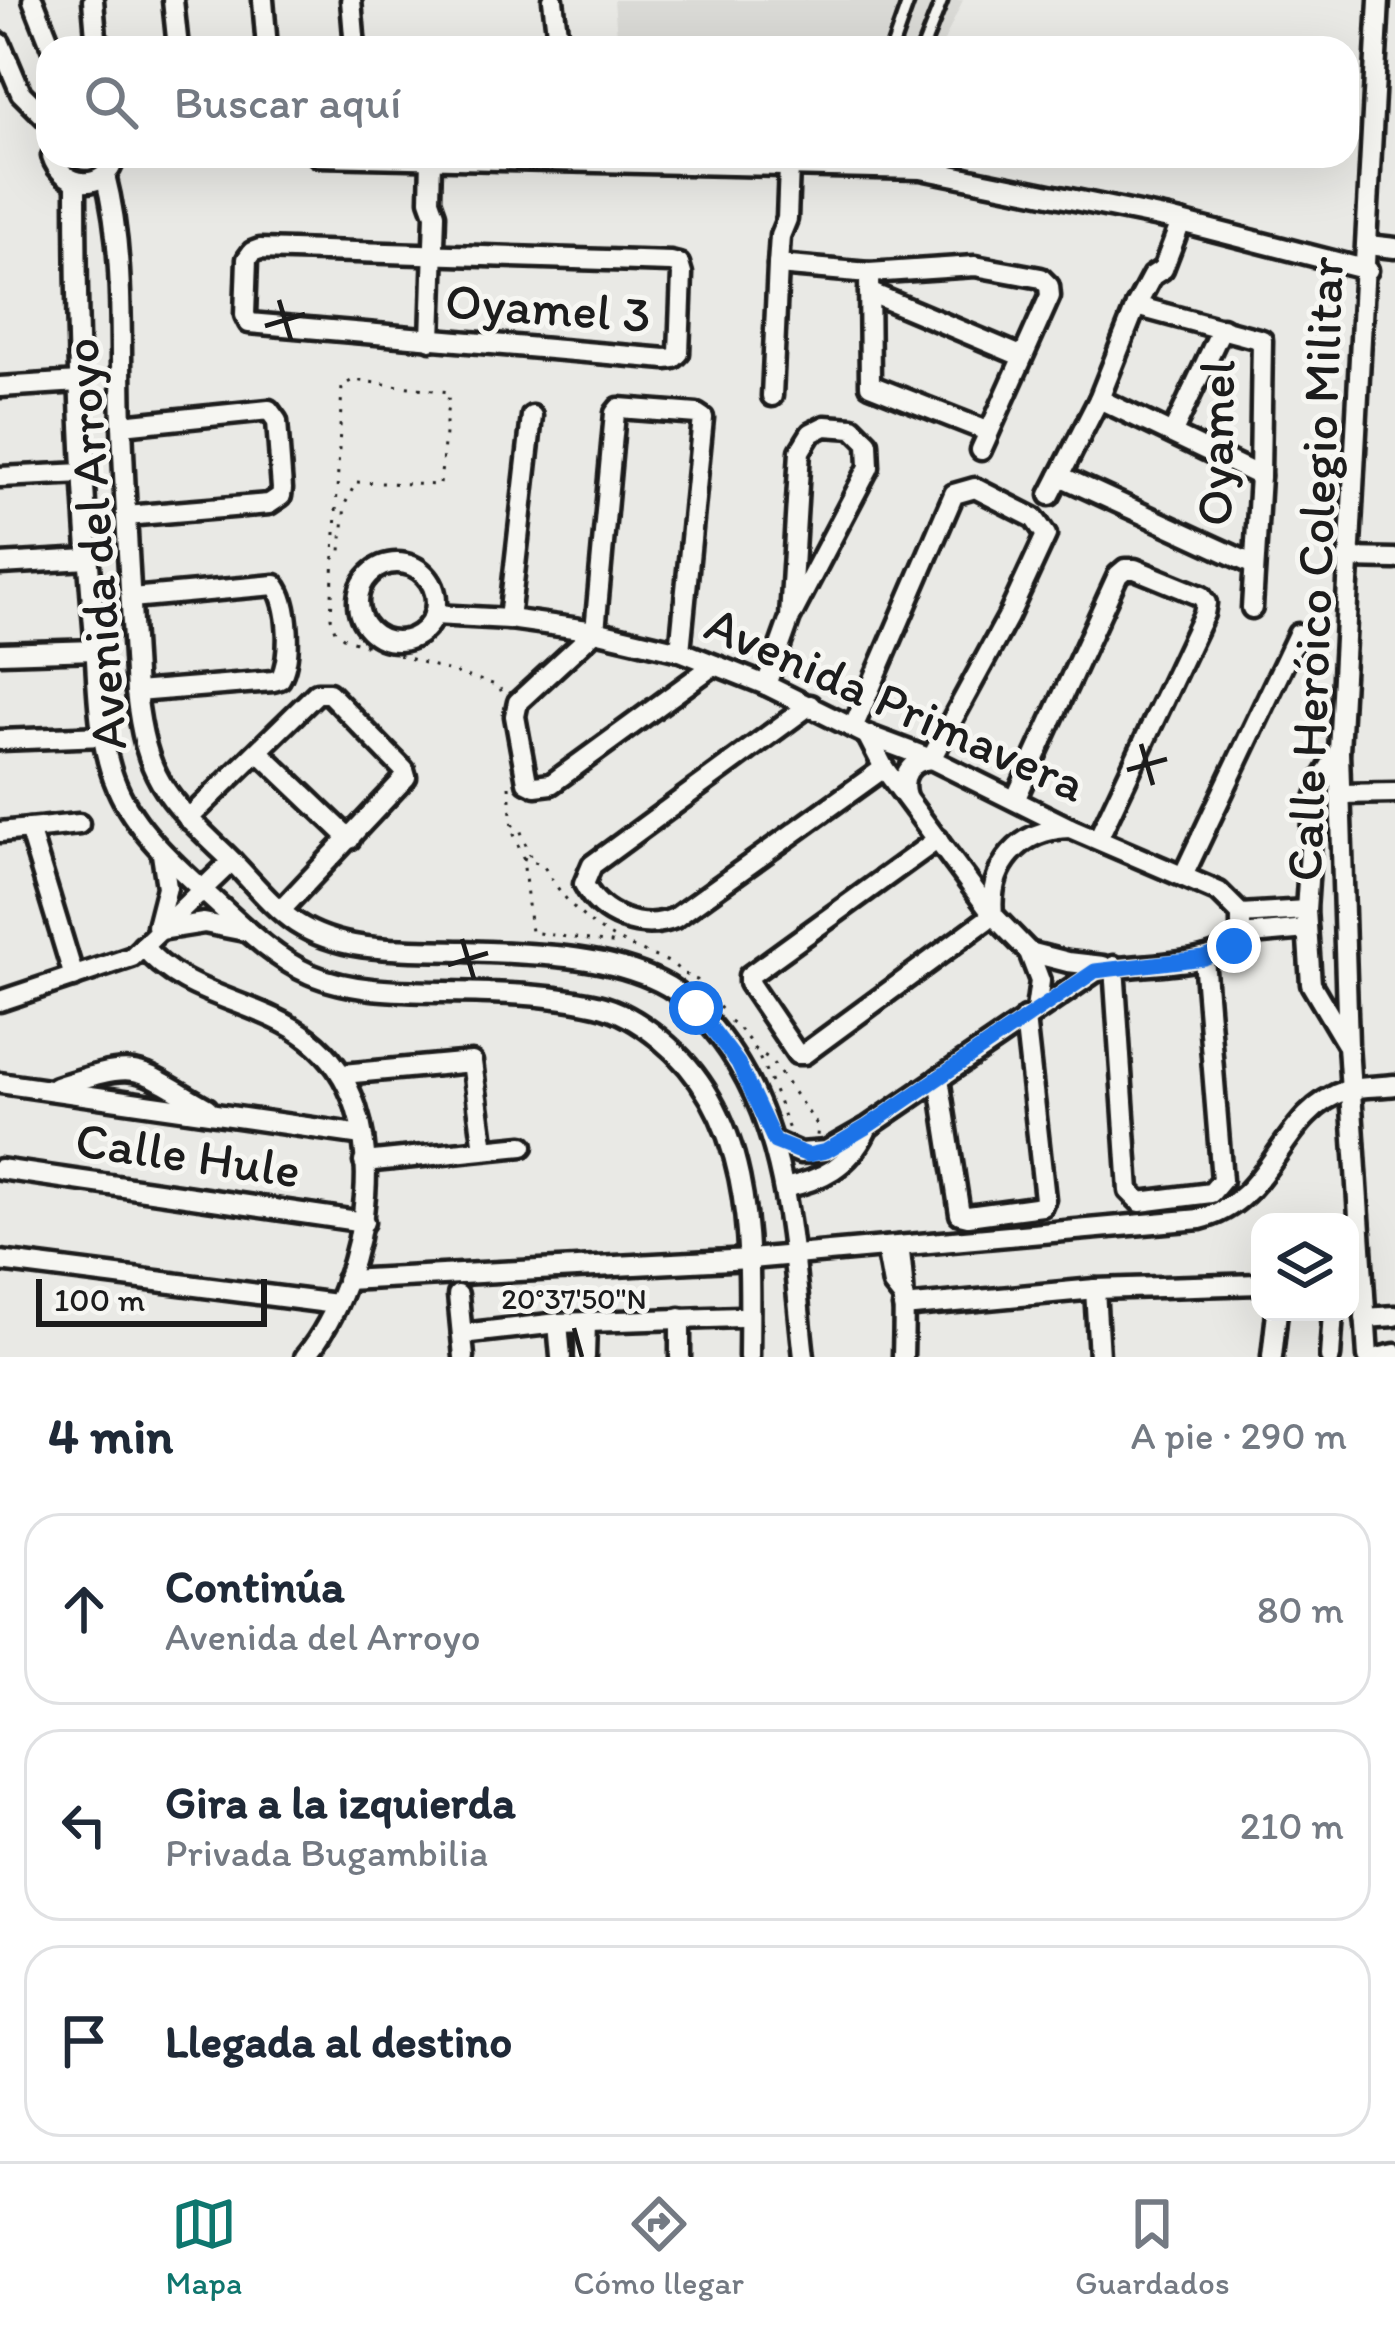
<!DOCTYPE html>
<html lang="es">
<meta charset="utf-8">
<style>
:root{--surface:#fff;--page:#f2f2f3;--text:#1f2937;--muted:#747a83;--line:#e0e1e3;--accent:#0f766e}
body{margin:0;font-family:Itim,sans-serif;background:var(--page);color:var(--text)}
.controls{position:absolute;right:36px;bottom:36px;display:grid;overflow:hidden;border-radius:24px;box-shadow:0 12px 48px #0002}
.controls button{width:108px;height:108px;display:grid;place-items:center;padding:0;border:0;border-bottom:3px solid var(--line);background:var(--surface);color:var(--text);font:60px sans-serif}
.scale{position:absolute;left:36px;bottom:30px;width:231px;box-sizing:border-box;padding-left:12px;border:6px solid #1c1c1c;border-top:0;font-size:33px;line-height:42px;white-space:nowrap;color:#1c1c1c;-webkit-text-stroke:9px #f6f6f2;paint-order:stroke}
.stop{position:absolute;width:36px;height:36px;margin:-27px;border:9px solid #1a73e8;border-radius:50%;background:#fff}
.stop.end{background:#1a73e8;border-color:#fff;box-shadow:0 3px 12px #0008}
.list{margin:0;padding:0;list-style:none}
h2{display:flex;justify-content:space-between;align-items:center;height:156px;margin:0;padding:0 48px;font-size:51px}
h2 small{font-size:39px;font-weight:400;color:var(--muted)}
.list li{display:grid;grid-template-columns:78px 1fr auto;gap:36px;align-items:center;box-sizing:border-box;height:192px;margin:0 24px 24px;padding:0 24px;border:3px solid var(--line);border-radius:36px}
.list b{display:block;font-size:45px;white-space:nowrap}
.list p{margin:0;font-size:39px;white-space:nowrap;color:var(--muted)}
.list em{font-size:39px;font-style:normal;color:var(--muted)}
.icon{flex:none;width:66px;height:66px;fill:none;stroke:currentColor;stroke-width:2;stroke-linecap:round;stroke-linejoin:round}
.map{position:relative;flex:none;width:1395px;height:1357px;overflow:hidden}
.search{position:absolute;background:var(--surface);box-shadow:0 12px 48px #0002;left:36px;right:36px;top:36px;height:132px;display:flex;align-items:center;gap:30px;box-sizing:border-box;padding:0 42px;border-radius:36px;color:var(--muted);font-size:45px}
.sheet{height:804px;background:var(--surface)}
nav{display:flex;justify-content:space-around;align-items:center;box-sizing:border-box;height:168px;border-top:3px solid var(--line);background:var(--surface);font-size:33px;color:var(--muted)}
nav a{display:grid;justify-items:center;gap:6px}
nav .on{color:var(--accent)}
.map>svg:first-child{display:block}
.built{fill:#dadad6}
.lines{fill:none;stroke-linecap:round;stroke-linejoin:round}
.lane-casing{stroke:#1c1c1c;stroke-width:18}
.street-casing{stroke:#1c1c1c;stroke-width:27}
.path{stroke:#1c1c1c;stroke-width:3;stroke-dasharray:3 9;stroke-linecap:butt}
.lane{stroke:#f6f6f2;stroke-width:9}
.street{stroke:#f6f6f2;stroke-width:18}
.route{stroke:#1a73e8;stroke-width:15}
.ticks{fill:none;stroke:#1c1c1c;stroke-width:4.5}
.labels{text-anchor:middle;stroke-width:10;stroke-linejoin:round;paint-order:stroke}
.street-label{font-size:51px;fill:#1c1c1c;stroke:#f6f6f2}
.ticks-label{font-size:30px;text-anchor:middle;fill:#1c1c1c;stroke:#f6f6f2;stroke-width:10;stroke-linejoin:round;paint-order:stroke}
</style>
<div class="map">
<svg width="1395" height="1357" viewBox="0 0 1395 1357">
<rect width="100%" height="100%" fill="#e9e9e5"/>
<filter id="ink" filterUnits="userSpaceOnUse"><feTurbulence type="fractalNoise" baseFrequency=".00833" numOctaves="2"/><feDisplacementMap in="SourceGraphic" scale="24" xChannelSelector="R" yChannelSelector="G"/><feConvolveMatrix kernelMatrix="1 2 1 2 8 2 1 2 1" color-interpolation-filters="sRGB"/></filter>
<g filter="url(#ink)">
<path class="built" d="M614,0H963L941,48H618Z"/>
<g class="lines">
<defs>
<g id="lane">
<path d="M892,48L909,0"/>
<path d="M923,48L942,0"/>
</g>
<g id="street">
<path d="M33,0L52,48"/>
<path d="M93,0L96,37L104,48"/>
<path d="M173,0L178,48"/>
<path d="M263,0L267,48"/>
<path d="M351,0L355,48"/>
<path d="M553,0L559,48"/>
<path d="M0,43L21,93L48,120"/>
<path d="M52,156C62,189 107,193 115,156"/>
<path d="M318,156L921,169L1169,219L1368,270"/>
<path d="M105,175C126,256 119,341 122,424C125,513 131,602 136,692C146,777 163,795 224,853C247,875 269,905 296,923C345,955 408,949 464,951C527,954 602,953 660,982C685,994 703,1015 720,1037C791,1130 791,1245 804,1357"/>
<path d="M76,183C76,331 81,479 94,626C98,677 96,739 117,787C135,830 176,866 210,897C240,924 272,957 310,974C363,997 431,990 489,993C524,994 562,997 597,1005C619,1010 642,1024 660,1039C756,1117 750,1245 749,1357"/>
<path d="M1368,245L1395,248"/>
<path d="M260,249L671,262L679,264L682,274L679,353L674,358L666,359L249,323L245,315L247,259L252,252Z"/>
<path d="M778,265L869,273L975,266L1041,278L1049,286L1050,296L981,450"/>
<path d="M869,273L870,385L987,431"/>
<path d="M869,292L1021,356"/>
<path d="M1136,306L1262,340L1260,476L1252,608"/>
<path d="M431,340L435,214L430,200L431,159"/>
<path d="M0,387L79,382"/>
<path d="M772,396L778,265L780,236L787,219L789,166"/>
<path d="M1099,399L1260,476"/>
<path d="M122,425L269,410L277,421L282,489L281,496L269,504L126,516"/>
<path d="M1173,432L1222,328"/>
<path d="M1060,476L1254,565"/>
<path d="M0,477L84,473"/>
<path d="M1050,495L1099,399L1136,306L1152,276L1163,269L1181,222"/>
<path d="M1347,558L1395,559"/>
<circle cx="397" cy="602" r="39"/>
<path d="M0,564L88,559"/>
<path d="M131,598L275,585C290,603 292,659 280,679L273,681L136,692"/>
<path d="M434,615L509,619L595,631L680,651L766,685L867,735L931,759L1070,828L1219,892L1241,914"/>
<path d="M509,619L532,416"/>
<path d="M680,651L703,418L697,414L619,408L615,413L595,631L518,702L515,716L527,782L535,786L551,784L714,665"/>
<path d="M0,653L96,650"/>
<path d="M766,685L790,618L869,467L868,443L853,428L825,426L811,433L800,451L790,618"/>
<path d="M810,705L592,865L584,884C601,917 642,932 675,918L884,768"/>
<path d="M853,728L954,494L975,488L1034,518L1046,535L1008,617L931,759C909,761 900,777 906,797"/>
<path d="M867,735L884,768L993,915L1029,952L1040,981L1036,1010"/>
<path d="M0,740L104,736"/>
<path d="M259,752L350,839"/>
<path d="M1339,752L1324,776L1313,807L1306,910L1311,984L1346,1043"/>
<path d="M1340,794L1395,793"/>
<path d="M1015,800L1118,575L1125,569H1135L1201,596L1206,603L1204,614L1098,839"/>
<path d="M188,819L317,693H329L404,770L406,777L281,910"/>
<path d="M29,829L74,977"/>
<path d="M0,832L79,824"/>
<path d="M938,839L749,976V983L797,1054H804L993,915C988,866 1020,829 1070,828"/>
<path d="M1183,876L1298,634"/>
<path d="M1241,914L1306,910"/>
<path d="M157,926L167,887L162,854"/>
<path d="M160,930L204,923L245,931"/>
<path d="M1241,935L1307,929"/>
<path d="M143,946C183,997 259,1000 309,1039C400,1108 369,1279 305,1357"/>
<path d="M1029,952L1068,962L1103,966"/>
<path d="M1114,966L1129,1191L1140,1202L1211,1193L1222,1180L1204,958"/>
<path d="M0,1001L132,957L232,861"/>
<path d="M343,1074L472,1062L484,1149"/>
<path d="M939,1078L960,1214L968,1216L1042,1206L1045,1199L1025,1018"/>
<path d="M0,1083L362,1135"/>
<path d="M56,1087C141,1060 132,1065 207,1108"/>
<path d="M775,1142L800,1153L826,1151L868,1127L1095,972C1135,961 1218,971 1241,935V914"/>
<path d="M364,1162L523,1146"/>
<path d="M0,1169L364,1222"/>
<path d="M784,1188C822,1180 849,1166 866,1131"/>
<path d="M899,1246C905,1283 904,1319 903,1357"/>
<path d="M886,1247L893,1285L901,1295"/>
<path d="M0,1261L336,1304"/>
<path d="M346,1280L750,1259L1200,1219C1275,1201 1278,1112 1347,1090C1362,1086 1380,1087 1395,1085"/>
<path d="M1095,1289L1099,1357"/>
<path d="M458,1295L464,1357"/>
<path d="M903,1307L1095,1289L1260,1284"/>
<path d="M1365,1318L1395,1316"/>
<path d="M558,1323L561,1357"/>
<path d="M462,1334L558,1323L740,1317"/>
<path d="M585,1357L586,1322"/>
<path d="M680,1357V1318"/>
<path d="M1272,1357L1277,1312"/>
<path d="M1330,1357L1333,1312"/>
<path d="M1368,1357L1348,1045L1339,752L1379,0"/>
<path d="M1381,1357L1395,1354"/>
</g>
</defs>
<use href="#lane" class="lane-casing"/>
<use href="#street" class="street-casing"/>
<g class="path">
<path d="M333,559L341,551L345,504L356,482L440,485L449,392L353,380L342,386L331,617L335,631L346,639L499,686L502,693"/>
<path d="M509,786L512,829L523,858L531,932L619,944"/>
<path d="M512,824L520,829L530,856"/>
<path d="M523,858L543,865C576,922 607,938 666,961C678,966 684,977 697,980L705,991"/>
<path d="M711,998L725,1013"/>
<path d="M730,1021C761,1044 775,1096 790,1132"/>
<path d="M754,1049L770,1059L818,1126L817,1136"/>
</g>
<use href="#lane" class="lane"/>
<use href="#street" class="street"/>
</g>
</g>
<g class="lines" filter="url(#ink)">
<path class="route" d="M696,1008L738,1063L775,1142L808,1155L826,1151L868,1126L1095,971L1204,958L1234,946"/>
</g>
<path class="ticks" d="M279,300L291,340M265,326L305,314M1141,744L1153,785M1127,770L1167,759M462,939L474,979M448,965L488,953M574,1328L582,1357"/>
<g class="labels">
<g class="street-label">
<text transform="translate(548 307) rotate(4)" y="18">Oyamel 3</text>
<text transform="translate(1215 443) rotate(-89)" y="18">Oyamel</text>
<text transform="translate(94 544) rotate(-94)" y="18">Avenida del Arroyo</text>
<text transform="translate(1314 569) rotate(-88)" y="18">Calle Heróico Colegio Militar</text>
<text transform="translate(896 703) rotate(24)" y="18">Avenida Primavera</text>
<text transform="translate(188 1154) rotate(8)" y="18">Calle Hule</text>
</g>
</g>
<g class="ticks-label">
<text x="574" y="1309">20°37'50"N</text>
</g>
</svg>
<div class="controls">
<button><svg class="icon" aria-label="layers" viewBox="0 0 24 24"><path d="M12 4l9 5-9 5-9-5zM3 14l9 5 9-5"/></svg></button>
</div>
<div class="scale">100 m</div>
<div class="stop" style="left:696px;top:1008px"></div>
<div class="stop end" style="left:1234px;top:946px"></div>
<div class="search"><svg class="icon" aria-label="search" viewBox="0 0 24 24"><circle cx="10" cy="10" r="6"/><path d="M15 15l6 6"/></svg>Buscar aquí</div>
</div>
<section class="sheet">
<h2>4 min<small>A pie · 290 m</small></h2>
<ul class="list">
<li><svg class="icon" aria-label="ahead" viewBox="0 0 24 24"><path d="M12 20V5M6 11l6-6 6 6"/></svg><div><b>Continúa</b><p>Avenida del Arroyo</p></div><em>80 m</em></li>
<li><svg class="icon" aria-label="left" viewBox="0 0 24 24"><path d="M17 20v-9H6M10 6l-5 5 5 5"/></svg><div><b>Gira a la izquierda</b><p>Privada Bugambilia</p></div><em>210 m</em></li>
<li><svg class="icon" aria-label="arrive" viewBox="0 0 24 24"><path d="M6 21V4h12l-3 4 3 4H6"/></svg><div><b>Llegada al destino</b></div></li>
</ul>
</section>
<nav>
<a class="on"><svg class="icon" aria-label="map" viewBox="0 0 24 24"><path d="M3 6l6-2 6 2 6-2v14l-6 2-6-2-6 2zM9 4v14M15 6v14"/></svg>Mapa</a>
<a><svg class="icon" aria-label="directions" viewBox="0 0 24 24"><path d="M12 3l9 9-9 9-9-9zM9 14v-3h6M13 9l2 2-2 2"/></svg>Cómo llegar</a>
<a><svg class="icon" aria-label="saved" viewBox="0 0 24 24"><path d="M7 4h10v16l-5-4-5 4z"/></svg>Guardados</a>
</nav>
